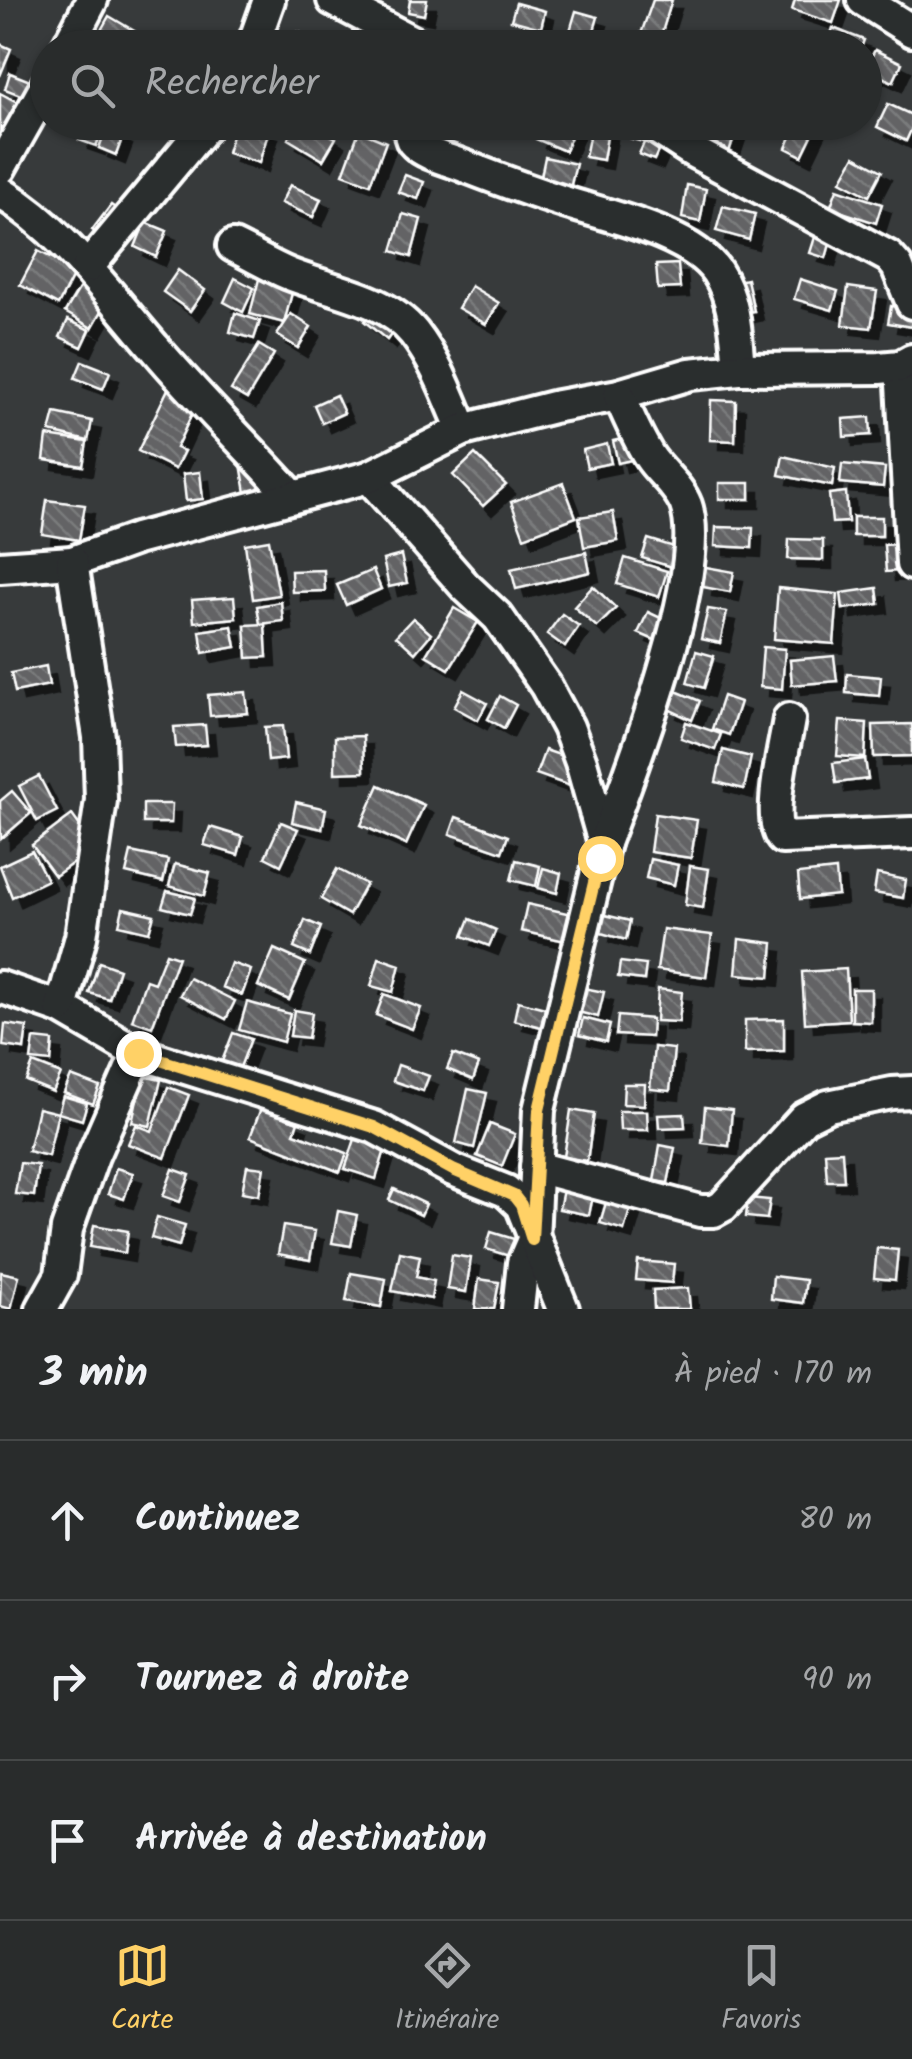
<!DOCTYPE html>
<html lang="fr">
<meta charset="utf-8">
<style>
:root{--surface:#292c2c;--page:#353838;--text:#f1f3f6;--muted:#a5a7a9;--line:#454848;--accent:#ffd166}
body{margin:0;font-family:Kalam,sans-serif;background:var(--page);color:var(--text)}
.stop{position:absolute;width:30px;height:30px;margin:-22px;border:8px solid #ffd166;border-radius:50%;background:#fff}
.stop.end{background:#ffd166;border-color:#fff;box-shadow:0 2px 10px #0008}
.list{margin:0;padding:0;list-style:none}
h2{display:flex;justify-content:space-between;align-items:center;height:130px;margin:0;padding:0 40px;font-size:42px}
h2 small{font-size:32px;font-weight:400;color:var(--muted)}
.list li{display:grid;grid-template-columns:65px 1fr auto;gap:30px;align-items:center;box-sizing:border-box;height:160px;padding:0 40px;border-top:2px solid var(--line)}
.list b{display:block;font-size:38px;white-space:nowrap}
.list em{font-size:32px;font-style:normal;color:var(--muted)}
.icon{flex:none;width:55px;height:55px;fill:none;stroke:currentColor;stroke-width:2;stroke-linecap:round;stroke-linejoin:round}
.map{position:relative;flex:none;width:912px;height:1309px;overflow:hidden}
.search{position:absolute;background:var(--surface);box-shadow:0 2px 8px #0004;left:30px;right:30px;top:30px;height:110px;display:flex;align-items:center;gap:25px;box-sizing:border-box;padding:0 35px;border-radius:55px;color:var(--muted);font-size:38px}
.sheet{height:610px;background:var(--surface)}
nav{display:flex;justify-content:space-around;align-items:center;box-sizing:border-box;height:140px;border-top:2px solid var(--line);background:var(--surface);font-size:28px;color:var(--muted)}
nav a{display:grid;justify-items:center;gap:5px}
nav .on{color:var(--accent)}
.map>svg:first-child{display:block}
.building{fill:url(#building-back-hatch);stroke:#fff;stroke-width:2.5;filter:url(#shadow)}
.lines{fill:none;stroke-linecap:round;stroke-linejoin:round}
.street-casing{stroke:#fff;stroke-width:38}
.street{stroke:#2a2d2e;stroke-width:30}
.route{stroke:#ffd166;stroke-width:12}
</style>
<div class="map">
<svg width="912" height="1309" viewBox="0 0 912 1309">
<defs>
<pattern id="building-back-hatch" width="6" height="6" patternUnits="userSpaceOnUse" patternTransform="scale(2.5)"><rect width="6" height="6" fill="#636465"/><path d="M-1 5l2 2M0 0l6 6M5-1l2 2" fill="none" stroke="#7a7b7c"/></pattern>
<filter id="shadow"><feDropShadow dx="9" dy="9" stdDeviation="0" flood-color="#0009"/></filter>
</defs>
<rect width="100%" height="100%" fill="#373a3b"/>
<filter id="ink" filterUnits="userSpaceOnUse"><feTurbulence type="fractalNoise" baseFrequency=".01" numOctaves="2"/><feDisplacementMap in="SourceGraphic" scale="20" xChannelSelector="R" yChannelSelector="G"/><feConvolveMatrix kernelMatrix="1 2 1 2 8 2 1 2 1" color-interpolation-filters="sRGB"/></filter>
<g filter="url(#ink)">
<g class="building">
<path d="M410,0H427L424,15L408,12Z"/>
<path d="M653,0H672L657,48H645L637,45Z"/>
<path d="M795,0H841L833,23L792,10Z"/>
<path d="M516,3L545,11L541,28L511,20Z"/>
<path d="M576,11L598,17L592,37L570,31Z"/>
<path d="M109,16L153,42L150,48H91Z"/>
<path d="M833,28L864,40L861,48L826,47Z"/>
<path d="M298,32L333,44L332,48H293Z"/>
<path d="M0,44L11,49L0,76Z"/>
<path d="M875,50L902,63L893,82L865,69Z"/>
<path d="M10,73L40,85L33,100L5,89Z"/>
<path d="M0,93L17,102L0,134Z"/>
<path d="M888,104L912,115V128L906,141L877,127Z"/>
<path d="M85,122L104,127L96,146L79,140Z"/>
<path d="M236,122L269,130L259,163L227,153Z"/>
<path d="M298,122H320L317,127L336,138L323,160L288,139Z"/>
<path d="M543,122H577L565,151L536,139Z"/>
<path d="M705,122H720L737,128L728,155L698,144Z"/>
<path d="M798,122L817,125L802,156L786,148Z"/>
<path d="M652,125L667,132L654,160L639,154Z"/>
<path d="M591,128L608,131L603,160L585,157Z"/>
<path d="M106,129L123,136L116,155L99,148Z"/>
<path d="M359,131L386,142L370,184L343,174Z"/>
<path d="M855,156L882,171L869,196L841,181Z"/>
<path d="M545,157L576,164L569,193L539,186Z"/>
<path d="M405,175L424,182L418,199L398,192Z"/>
<path d="M290,185L321,199L313,217L281,203Z"/>
<path d="M687,185L706,189L700,222L682,218Z"/>
<path d="M837,189L882,204L876,223L830,208Z"/>
<path d="M111,205L128,217L109,242L92,230Z"/>
<path d="M723,206L755,214L749,240L716,231Z"/>
<path d="M403,214L421,219L411,257L392,251Z"/>
<path d="M820,221L835,226L826,258L810,253Z"/>
<path d="M145,222L167,231L156,257L135,247Z"/>
<path d="M38,251L76,270L58,305L20,285Z"/>
<path d="M678,264L680,288L658,289L656,265Z"/>
<path d="M178,270L205,290L190,311L163,292Z"/>
<path d="M235,278L254,288L243,312L224,302Z"/>
<path d="M85,279L112,293L92,328L65,312Z"/>
<path d="M259,279L293,289L284,323L250,314Z"/>
<path d="M747,279L754,311L716,320L709,287Z"/>
<path d="M800,279L838,291L832,310L794,299Z"/>
<path d="M471,286L499,303L486,324L458,308Z"/>
<path d="M848,287L877,291L871,328L843,325Z"/>
<path d="M891,306L912,309V327L888,323Z"/>
<path d="M375,307L398,325L387,340L364,321Z"/>
<path d="M235,313L260,321L254,339L230,332Z"/>
<path d="M291,314L311,327L298,348L277,335Z"/>
<path d="M68,320L90,330L82,347L60,337Z"/>
<path d="M259,345L274,354L247,399L231,390Z"/>
<path d="M82,361L110,372L103,389L75,378Z"/>
<path d="M168,389L197,403L176,448L184,451L175,469L138,451Z"/>
<path d="M336,395L344,413L322,423L314,405Z"/>
<path d="M711,400L736,401L735,441L710,440Z"/>
<path d="M55,413L92,421L88,441L50,432Z"/>
<path d="M870,417L871,435L844,437L843,419Z"/>
<path d="M648,433L653,455L618,463L613,441Z"/>
<path d="M47,436L87,442L83,466L44,460Z"/>
<path d="M607,444L611,463L587,468L583,450Z"/>
<path d="M475,454L506,485L483,506L453,475Z"/>
<path d="M783,456L835,468L832,486L779,475Z"/>
<path d="M265,460L269,491L246,493L241,464Z"/>
<path d="M842,464L885,468L883,487L840,483Z"/>
<path d="M200,472L203,499L186,501L183,474Z"/>
<path d="M563,483L576,517L524,537L511,502Z"/>
<rect x="719" y="483" width="31" height="16"/>
<path d="M846,492L848,522L832,523L829,494Z"/>
<path d="M47,500L85,505L79,540L42,534Z"/>
<path d="M613,512L618,541L584,547L579,517Z"/>
<rect x="853" y="517" width="29" height="19"/>
<path d="M716,527L753,528L752,548L715,546Z"/>
<path d="M648,539L681,549L675,568L642,558Z"/>
<path d="M789,539L823,540V560L788,559Z"/>
<path d="M269,540L279,595L253,599L245,544Z"/>
<path d="M910,543L912,570L886,572L884,545Z"/>
<path d="M586,552L590,572L516,589L511,569Z"/>
<path d="M401,555L407,583L389,587L383,560Z"/>
<path d="M625,558L667,571L659,597L617,584Z"/>
<path d="M706,567L734,572L730,592L703,587Z"/>
<path d="M324,570L325,591L292,592L291,571Z"/>
<path d="M373,570L381,589L346,605L337,585Z"/>
<path d="M593,586L616,608L597,627L574,607Z"/>
<path d="M778,588L838,594L834,644L774,639Z"/>
<path d="M877,588L879,604L843,609L841,593Z"/>
<path d="M234,597L236,618L194,622L192,600Z"/>
<path d="M281,602L283,621L260,624L257,606Z"/>
<path d="M454,608L478,622L449,669L426,655Z"/>
<path d="M708,609L727,612L720,643L701,639Z"/>
<path d="M648,612L680,627L671,647L638,633Z"/>
<path d="M562,614L579,626L565,647L547,634Z"/>
<path d="M413,618L431,634L415,653L396,636Z"/>
<path d="M265,624L267,657L247,658L245,625Z"/>
<path d="M232,626L236,647L203,653L200,631Z"/>
<path d="M763,647L785,649L782,689L760,687Z"/>
<path d="M696,651L714,656L704,688L687,683Z"/>
<path d="M834,656L837,681L792,685L790,660Z"/>
<path d="M46,666L49,685L15,692L11,673Z"/>
<path d="M847,674L881,677L879,696L846,693Z"/>
<path d="M463,690L487,703L478,720L454,707Z"/>
<path d="M676,691L700,701L692,720L668,709Z"/>
<path d="M246,692L248,713L210,716L208,695Z"/>
<path d="M500,696L516,705L504,728L488,719Z"/>
<path d="M723,696L740,702L729,735L712,729Z"/>
<path d="M840,721L867,723L865,758L837,756Z"/>
<path d="M686,722L721,734L715,750L681,738Z"/>
<path d="M912,724V756L874,757L873,725Z"/>
<path d="M205,725L207,745L176,747L174,727Z"/>
<path d="M283,726L286,759L268,761L265,727Z"/>
<path d="M363,736L364,772L335,773V737Z"/>
<path d="M545,750L592,766L584,791L536,774Z"/>
<path d="M723,750L751,757L744,789L716,782Z"/>
<path d="M865,759L868,779L836,783L833,763Z"/>
<path d="M39,776L57,811L37,821L19,786Z"/>
<path d="M379,785L424,805L406,845L361,825Z"/>
<path d="M12,791L31,813L1,839L0,801Z"/>
<path d="M296,802L326,809L322,829L292,822Z"/>
<path d="M143,804H172L171,823H143Z"/>
<path d="M655,814L697,820L691,858L650,852Z"/>
<path d="M72,815L95,847L55,876L32,845Z"/>
<path d="M456,817L508,836L502,852L450,834Z"/>
<path d="M281,822L298,829L281,865L265,857Z"/>
<path d="M210,827L243,837L238,855L204,845Z"/>
<path d="M32,851L47,880L12,897L0,866Z"/>
<path d="M131,852L168,860L163,882L126,873Z"/>
<path d="M650,859L678,865L674,885L646,878Z"/>
<path d="M516,860L540,866L536,886L511,880Z"/>
<path d="M175,864L210,873L204,896L169,886Z"/>
<path d="M690,866L709,869L703,908L685,905Z"/>
<path d="M543,868L561,873L557,893L538,888Z"/>
<path d="M337,869L366,884L349,915L321,899Z"/>
<path d="M836,870L838,895L800,899L798,874Z"/>
<path d="M877,874L906,880L903,898L874,893Z"/>
<path d="M167,891L195,898L190,914L162,907Z"/>
<path d="M527,904L580,916L574,943L521,931Z"/>
<path d="M123,908L154,915L149,932L119,925Z"/>
<path d="M605,915L630,921L626,940L601,933Z"/>
<path d="M470,919L496,930L489,946L463,936Z"/>
<path d="M305,920L321,927L310,955L294,948Z"/>
<path d="M663,929L712,935L706,977L657,970Z"/>
<path d="M739,939L773,943L770,977L736,974Z"/>
<path d="M274,949L305,963L289,1000L258,986Z"/>
<path d="M166,953L178,957L152,1027L132,1020L146,980L154,983Z"/>
<path d="M379,958L400,965L393,992L371,986Z"/>
<path d="M99,962L119,969L109,999L89,993Z"/>
<path d="M620,962L646,965L644,980L618,977Z"/>
<path d="M231,963L251,970L242,995L222,987Z"/>
<path d="M846,969L849,1020L805,1023L802,972Z"/>
<path d="M189,978L235,1001L226,1019L180,995Z"/>
<path d="M584,988L604,992L598,1017L578,1012Z"/>
<path d="M658,989L682,992L679,1022L656,1021Z"/>
<path d="M852,989H871V1022L852,1021Z"/>
<path d="M384,994L421,1008L412,1029L376,1015Z"/>
<path d="M518,1001L545,1008L541,1027L514,1020Z"/>
<path d="M247,1002L290,1014L283,1042L239,1030Z"/>
<path d="M294,1010L312,1013L308,1038L290,1036Z"/>
<path d="M618,1016L652,1019L651,1037L616,1035Z"/>
<path d="M583,1018L610,1025L606,1042L579,1035Z"/>
<path d="M784,1019V1051L745,1052V1020Z"/>
<path d="M5,1024L27,1027L24,1049L3,1046Z"/>
<path d="M233,1033L251,1039L237,1075L219,1069Z"/>
<path d="M34,1039L53,1041L51,1062L31,1060Z"/>
<path d="M654,1047L674,1049L670,1091L650,1089Z"/>
<path d="M453,1054L479,1064L473,1080L447,1069Z"/>
<path d="M33,1063L61,1074L53,1092L26,1081Z"/>
<path d="M398,1065L429,1076L423,1091L393,1081Z"/>
<path d="M71,1076L100,1087L93,1104L64,1093Z"/>
<path d="M142,1076L161,1080L150,1126L132,1122Z"/>
<path d="M624,1084H645L644,1105L623,1104Z"/>
<path d="M168,1087L189,1095L165,1158L128,1144L136,1125L152,1131Z"/>
<path d="M468,1089L487,1093L474,1148L456,1143Z"/>
<path d="M63,1096L87,1103L82,1120L58,1113Z"/>
<path d="M705,1107L732,1110L729,1146L702,1143Z"/>
<path d="M38,1108L58,1113L48,1156L28,1151Z"/>
<path d="M261,1108L298,1122L294,1133L347,1153L340,1172L250,1137Z"/>
<path d="M571,1110L594,1114L587,1161L564,1157Z"/>
<path d="M619,1111H647L648,1130H620Z"/>
<path d="M684,1114L685,1127L659,1128L658,1115Z"/>
<path d="M490,1124L515,1134L502,1166L477,1156Z"/>
<path d="M358,1130L388,1140L376,1179L345,1169Z"/>
<path d="M660,1145L675,1148L668,1183L654,1181Z"/>
<path d="M842,1151L844,1181H827L825,1152Z"/>
<path d="M20,1163L38,1165L34,1196L15,1194Z"/>
<path d="M247,1166L264,1168L259,1195L242,1192Z"/>
<path d="M116,1168L133,1173L124,1199L108,1194Z"/>
<path d="M173,1169L190,1175L180,1202L163,1196Z"/>
<path d="M565,1180L595,1187L589,1215L559,1209Z"/>
<path d="M394,1189L426,1204L421,1215L389,1200Z"/>
<path d="M610,1189L634,1196L624,1230L600,1223Z"/>
<path d="M748,1198L770,1200L767,1219L746,1217Z"/>
<path d="M338,1211L357,1215L351,1246L332,1243Z"/>
<path d="M157,1217L185,1225L179,1246L151,1238Z"/>
<path d="M94,1225L128,1231L125,1253L90,1247Z"/>
<path d="M283,1226L315,1231L310,1260L278,1254Z"/>
<path d="M491,1232L524,1242L519,1259L486,1249Z"/>
<path d="M877,1248L898,1250L895,1280L874,1278Z"/>
<path d="M400,1252L420,1256L416,1277L434,1281L431,1299L392,1291Z"/>
<path d="M452,1255L471,1258L466,1292L447,1289Z"/>
<path d="M638,1261L674,1264L672,1283L636,1280Z"/>
<path d="M1,1272L19,1276L11,1309L0,1306Z"/>
<path d="M351,1273L386,1279L381,1307L346,1301Z"/>
<path d="M773,1276L806,1280L803,1303L771,1299Z"/>
<path d="M479,1279L499,1282L494,1309H475Z"/>
<path d="M688,1288L690,1309H654L653,1290Z"/>
</g>
<g class="lines">
<defs>
<g id="street">
<path d="M333,0L424,48"/>
<path d="M863,0L912,31"/>
<path d="M67,48L92,0"/>
<path d="M252,48L269,0"/>
<path d="M412,122C410,130 408,138 415,144C426,155 450,160 464,166C495,178 526,190 558,200C603,215 690,232 717,272C736,301 736,336 739,369"/>
<path d="M637,122L655,127L692,151L889,257L897,266L912,303"/>
<path d="M0,168L48,83"/>
<path d="M0,192C65,232 107,293 156,349C199,400 248,446 292,496"/>
<path d="M233,246C252,255 270,266 289,274C329,290 385,297 414,333C436,361 449,397 463,430"/>
<path d="M88,267L209,122"/>
<path d="M901,366L912,564"/>
<path d="M369,477L465,586L498,617L546,686L568,727L581,762L604,843L539,1110L533,1240L523,1263L518,1309"/>
<path d="M0,567L72,562L136,539L369,477L463,430L553,407L619,395L690,374L739,369L879,368L901,366L912,360"/>
<path d="M789,719C785,745 766,818 782,838L912,833"/>
<path d="M604,843C630,774 709,571 686,505C679,486 660,473 649,456C637,437 628,416 619,395"/>
<path d="M0,987L61,1008L138,1053L374,1127L453,1170L506,1191L521,1205L563,1309"/>
<path d="M61,1008L81,937L101,800L99,737L72,562"/>
<path d="M536,1167L700,1211H714L723,1206L804,1118L828,1106L892,1093L912,1092"/>
<path d="M42,1309L61,1275L67,1229L93,1156L138,1053"/>
</g>
</defs>
<use href="#street" class="street-casing"/>
<use href="#street" class="street"/>
</g>
</g>
<g class="lines" filter="url(#ink)">
<path class="route" d="M138,1053L374,1127L453,1170L514,1196L521,1205L532,1240L539,1110L600,858"/>
</g>
</svg>
<div class="stop" style="left:600px;top:858px"></div>
<div class="stop end" style="left:138px;top:1053px"></div>
<div class="search"><svg class="icon" aria-label="search" viewBox="0 0 24 24"><circle cx="10" cy="10" r="6"/><path d="M15 15l6 6"/></svg>Rechercher</div>
</div>
<section class="sheet">
<h2>3 min<small>À pied · 170 m</small></h2>
<ul class="list">
<li><svg class="icon" aria-label="ahead" viewBox="0 0 24 24"><path d="M12 20V5M6 11l6-6 6 6"/></svg><div><b>Continuez</b></div><em>80 m</em></li>
<li><svg class="icon" aria-label="right" viewBox="0 0 24 24"><path d="M7 20v-9h11M14 6l5 5-5 5"/></svg><div><b>Tournez à droite</b></div><em>90 m</em></li>
<li><svg class="icon" aria-label="arrive" viewBox="0 0 24 24"><path d="M6 21V4h12l-3 4 3 4H6"/></svg><div><b>Arrivée à destination</b></div></li>
</ul>
</section>
<nav>
<a class="on"><svg class="icon" aria-label="map" viewBox="0 0 24 24"><path d="M3 6l6-2 6 2 6-2v14l-6 2-6-2-6 2zM9 4v14M15 6v14"/></svg>Carte</a>
<a><svg class="icon" aria-label="directions" viewBox="0 0 24 24"><path d="M12 3l9 9-9 9-9-9zM9 14v-3h6M13 9l2 2-2 2"/></svg>Itinéraire</a>
<a><svg class="icon" aria-label="saved" viewBox="0 0 24 24"><path d="M7 4h10v16l-5-4-5 4z"/></svg>Favoris</a>
</nav>
